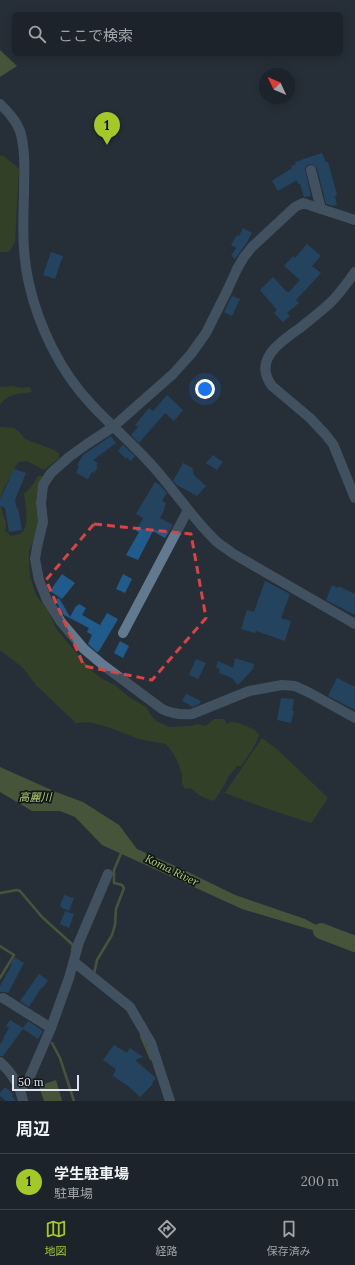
<!DOCTYPE html>
<html lang="ja">
<meta charset="utf-8">
<style>
:root{--surface:#1c232a;--page:#252b32;--text:#f1f3f6;--muted:#a0a4a8;--line:#3a4047;--accent:#a2c928}
body{margin:0;font-family:Lora,"Noto Sans JP",serif;background:var(--page);color:var(--text)}
.compass{position:absolute;left:259px;top:68px;width:36px;height:36px;border-radius:50%;background:var(--surface);box-shadow:0 2px 10px #0003;rotate:314deg}
.scale{position:absolute;left:12px;bottom:10px;width:67px;box-sizing:border-box;padding-left:4px;border:2px solid #dfe5ea;border-top:0;font-size:11px;line-height:14px;white-space:nowrap;color:#dfe5ea;-webkit-text-stroke:3px #12161a;paint-order:stroke}
.you{position:absolute;left:205px;top:389px;width:14px;height:14px;margin:-10px;border:3px solid #fff;border-radius:50%;background:#1a73e8;box-shadow:0 0 0 6px #1a73e833}
.badge{display:grid;place-items:center;width:26px;height:26px;border-radius:50%;background:var(--accent);color:#111;font-size:13px;font-weight:700}
.pin{position:absolute;translate:-50% -33px;filter:drop-shadow(0 1px 2px #0008)}
.pin::after{content:'';position:absolute;top:21px;width:14px;height:12px;background:inherit;clip-path:polygon(0 0,100% 0,50% 100%)}
.list{margin:0;padding:0;list-style:none}
h2{display:flex;justify-content:space-between;align-items:center;height:52px;margin:0;padding:0 16px;font-size:17px}
h2 small{font-size:13px;font-weight:400;color:var(--muted)}
.list li{display:grid;grid-template-columns:26px 1fr auto;gap:12px;align-items:center;box-sizing:border-box;height:56px;padding:0 16px;border-top:1px solid var(--line)}
.list b{display:block;font-size:15px;white-space:nowrap}
.list p{margin:0;font-size:13px;white-space:nowrap;color:var(--muted)}
.list em{font-size:13px;font-style:normal;color:var(--muted)}
.icon{flex:none;width:22px;height:22px;fill:none;stroke:currentColor;stroke-width:2;stroke-linecap:round;stroke-linejoin:round}
.map{position:relative;flex:none;width:355px;height:1101px;overflow:hidden}
.search{position:absolute;background:var(--surface);box-shadow:0 2px 10px #0003;left:12px;right:12px;top:12px;height:44px;display:flex;align-items:center;gap:10px;box-sizing:border-box;padding:0 14px;border-radius:6px;color:var(--muted);font-size:15px}
.sheet{height:108px;background:var(--surface)}
nav{display:flex;justify-content:space-around;align-items:center;box-sizing:border-box;height:56px;border-top:1px solid var(--line);background:var(--surface);font-size:11px;color:var(--muted)}
nav a{display:grid;justify-items:center;gap:2px}
nav .on{color:var(--accent)}
.map>svg:first-child{display:block}
.green{fill:#445416}
.water{fill:#6d823c}
.lines{fill:none;stroke-linecap:round;stroke-linejoin:round}
.stream{stroke:#6d823c;stroke-width:2.5}
.river{stroke:#6d823c;stroke-width:16}
.building{fill:#215b8c}
.minor{stroke:#627a90;stroke-width:10}
.marked{fill:none;stroke:#d74445;stroke-width:3;stroke-dasharray:8 5;stroke-linejoin:round}
.labels{text-anchor:middle;stroke-width:3.5;stroke-linejoin:round;paint-order:stroke}
.water-label{font-size:11px;font-style:italic;fill:#b2d06e;stroke:#12161a}
</style>
<div class="map">
<svg width="355" height="1101" viewBox="0 0 355 1101">
<rect width="100%" height="100%" fill="#262f38"/>
<g class="green">
<path d="M0,155L5,157L19,169L15,242L9,252H0Z"/>
<path d="M13,386L21,388L30,387L32,392C19,394 8,393 0,405V387Z"/>
<path d="M0,427L14,428L20,433L25,439L54,450L59,453V458L44,470L27,461L18,462L4,488L0,500Z"/>
<path d="M38,476H43L38,485L36,498V509L39,524L29,552V562L30,577L36,595L48,611L57,630L91,670L102,679L115,685L130,698L146,707L151,715L156,721L169,727L190,726L198,724L206,726L214,719H224L227,724L231,722L239,723L255,730L259,735C255,747 248,756 241,766H237L228,777L225,784L214,801C204,798 197,795 191,788L185,789L182,783V774L177,760L173,753L166,744L139,739L108,727L89,722L76,723L37,686L23,668L0,650V505L6,523L5,531L11,536C13,535 18,535 20,534C31,528 25,503 24,494L32,486Z"/>
<path d="M262,738L278,750L328,798L311,823L274,811L225,793Z"/>
</g>
<g class="water">
<path d="M0,50L17,66L0,77Z"/>
<path d="M0,767L56,792L83,802L119,825L137,849L184,870L235,895L305,919L342,939L242,909L102,845L75,817L60,811H32L0,792Z"/>
<path d="M56,1080L62,1101H44L39,1086Z"/>
</g>
<g class="lines">
<g class="stream">
<path d="M0,893L17,890L20,891L42,917L73,945L72,950"/>
<path d="M0,946L14,955L0,978"/>
<path d="M94,974L97,960L112,935L115,925L116,909L124,888L122,885L114,883V870L122,851"/>
<path d="M141,1036L151,1059"/>
<path d="M52,1043L60,1058L74,1101"/>
</g>
<path class="river" d="M321,931L355,944"/>
</g>
<g class="building">
<path d="M322,153L326,162H328L337,195L335,196L337,205L333,206L326,204L317,168L312,164L307,165L305,169L311,196L304,197L300,184H298L297,180L278,191L272,181L292,168L291,166L296,164L295,162Z"/>
<path d="M243,228L252,233L246,244L235,259L231,256L236,248L231,245L237,235L239,236Z"/>
<path d="M307,244L321,256L312,266L321,273L296,300L299,303L287,313L290,316L283,322L274,313L277,310L260,290L273,277L287,292L288,291L289,292L300,280L284,266L293,256L295,258Z"/>
<path d="M51,252L63,256L55,279L43,275Z"/>
<path d="M232,296L240,299L232,316L224,312Z"/>
<path d="M167,395L183,410L174,421L165,413L139,443L131,435L138,427L135,425L149,408L153,411Z"/>
<path d="M111,436L116,443L93,460L98,463L96,466L98,467L94,473L92,472L88,479L76,473L79,466L77,465L83,455Z"/>
<path d="M123,445L135,456L130,461L127,457L126,459L118,451Z"/>
<path d="M213,455L223,462L217,470L206,463Z"/>
<path d="M183,463L193,468L192,470L194,472L193,474L206,486L197,496L177,485L173,481Z"/>
<path d="M14,469L26,473L15,500L17,509L18,508L22,530L9,532L5,508L0,506V500Z"/>
<path d="M155,482L160,485L167,493L162,501L166,503L164,508H165L160,518L173,525L165,538L153,531L138,560L126,555L139,532L136,531L143,518L136,514Z"/>
<path d="M62,574L75,583L62,599L50,591Z"/>
<path d="M123,574L132,579L125,593L116,589Z"/>
<path d="M265,581L290,594L281,618L291,621L285,641L256,631L255,633L241,629L247,610L254,612Z"/>
<path d="M332,585L338,588V586L355,594V615L326,600Z"/>
<path d="M59,598L70,617L76,606H77L79,604L86,608L82,615L100,625L107,613L118,619L99,651L97,652L88,644L92,635L87,632L89,628L64,615L55,600Z"/>
<path d="M120,641L129,646L123,658L114,653Z"/>
<path d="M235,658L254,664L253,669L238,685L232,678L219,673L220,670L216,667L218,661L233,668Z"/>
<path d="M196,659L206,663L198,679L189,675Z"/>
<path d="M337,678L355,687V710L328,696Z"/>
<path d="M186,694L201,701L199,704L193,707L182,701Z"/>
<path d="M281,698L294,699L292,711H294L291,723L277,720Z"/>
<path d="M64,895L74,898L69,911L62,908V907L60,906Z"/>
<path d="M65,911L74,914L69,928L60,924Z"/>
<path d="M14,957L24,963L8,993L4,992H0V986L12,964L10,963Z"/>
<path d="M39,974L48,980L43,988L42,987L29,1007L20,1001Z"/>
<path d="M10,1020L23,1028L28,1021L43,1031L38,1039L23,1029L3,1056H0V1044L4,1039L3,1038L9,1028L6,1026Z"/>
<path d="M114,1045L127,1053L130,1048L143,1057L135,1060L156,1078L152,1083L153,1084L140,1097L128,1086L113,1076L116,1069L103,1060Z"/>
<path d="M5,1087L13,1094L12,1096L16,1101H6L0,1096V1093Z"/>
</g>
<g class="lines">
<g class="minor">
<path d="M0,104C8,112 16,120 20,131C26,151 24,173 24,194C23,224 22,254 29,284C39,327 60,371 91,404C112,427 137,447 157,471C176,493 192,517 213,538C218,544 226,548 232,553L355,624"/>
<path d="M311,170L321,209"/>
<path d="M355,220L303,203L295,207L252,247L244,257L237,269L227,291L206,333L191,354L173,374L113,427L87,444L69,457L51,473L43,485L41,503L43,522L37,547L35,559L39,580L47,600L61,622L84,649L103,665L162,709C172,714 180,715 192,714L249,691L282,685L295,686L310,693L355,718"/>
<path d="M355,272C347,283 339,295 329,304C320,312 310,320 300,328C282,341 252,359 272,386L310,418L325,434L333,444L355,498"/>
<path d="M123,633L188,510"/>
<path d="M74,962L130,1007L151,1043L170,1101"/>
<path d="M3,998L51,1028"/>
<path d="M0,1062C12,1073 20,1085 23,1101"/>
<path d="M20,1089L28,1081L51,1028L69,978L79,942L108,874"/>
</g>
</g>
<path d="M0 0H355V1101H0ZM94,524L191,534L206,618L152,680L84,666L46,580Z" fill="#262f38" fill-opacity=".55" fill-rule="evenodd"/>
<path class="marked" d="M94,524L191,534L206,618L152,680L84,666L46,580Z"/>
<g class="labels">
<g class="water-label">
<text x="35" y="801">高麗川</text>
<text transform="translate(172 870) rotate(26)" y="4">Koma River</text>
</g>
</g>
</svg>
<svg class="compass" viewBox="-18 -18 36 36"><path d="M0-13l5 13h-10z" fill="#e53935"/><path d="M0 13l5-13h-10z" fill="#a0a4a8"/></svg>
<div class="scale">50 m</div>
<div class="you"></div>
<div class="pin badge" style="left:107px;top:145px">1</div>
<div class="search"><svg class="icon" aria-label="search" viewBox="0 0 24 24"><circle cx="10" cy="10" r="6"/><path d="M15 15l6 6"/></svg>ここで検索</div>
</div>
<section class="sheet">
<h2>周辺<small></small></h2>
<ul class="list">
<li><span class="badge">1</span><div><b>学生駐車場</b><p>駐車場</p></div><em>200 m</em></li>
</ul>
</section>
<nav>
<a class="on"><svg class="icon" aria-label="map" viewBox="0 0 24 24"><path d="M3 6l6-2 6 2 6-2v14l-6 2-6-2-6 2zM9 4v14M15 6v14"/></svg>地図</a>
<a><svg class="icon" aria-label="directions" viewBox="0 0 24 24"><path d="M12 3l9 9-9 9-9-9zM9 14v-3h6M13 9l2 2-2 2"/></svg>経路</a>
<a><svg class="icon" aria-label="saved" viewBox="0 0 24 24"><path d="M7 4h10v16l-5-4-5 4z"/></svg>保存済み</a>
</nav>
